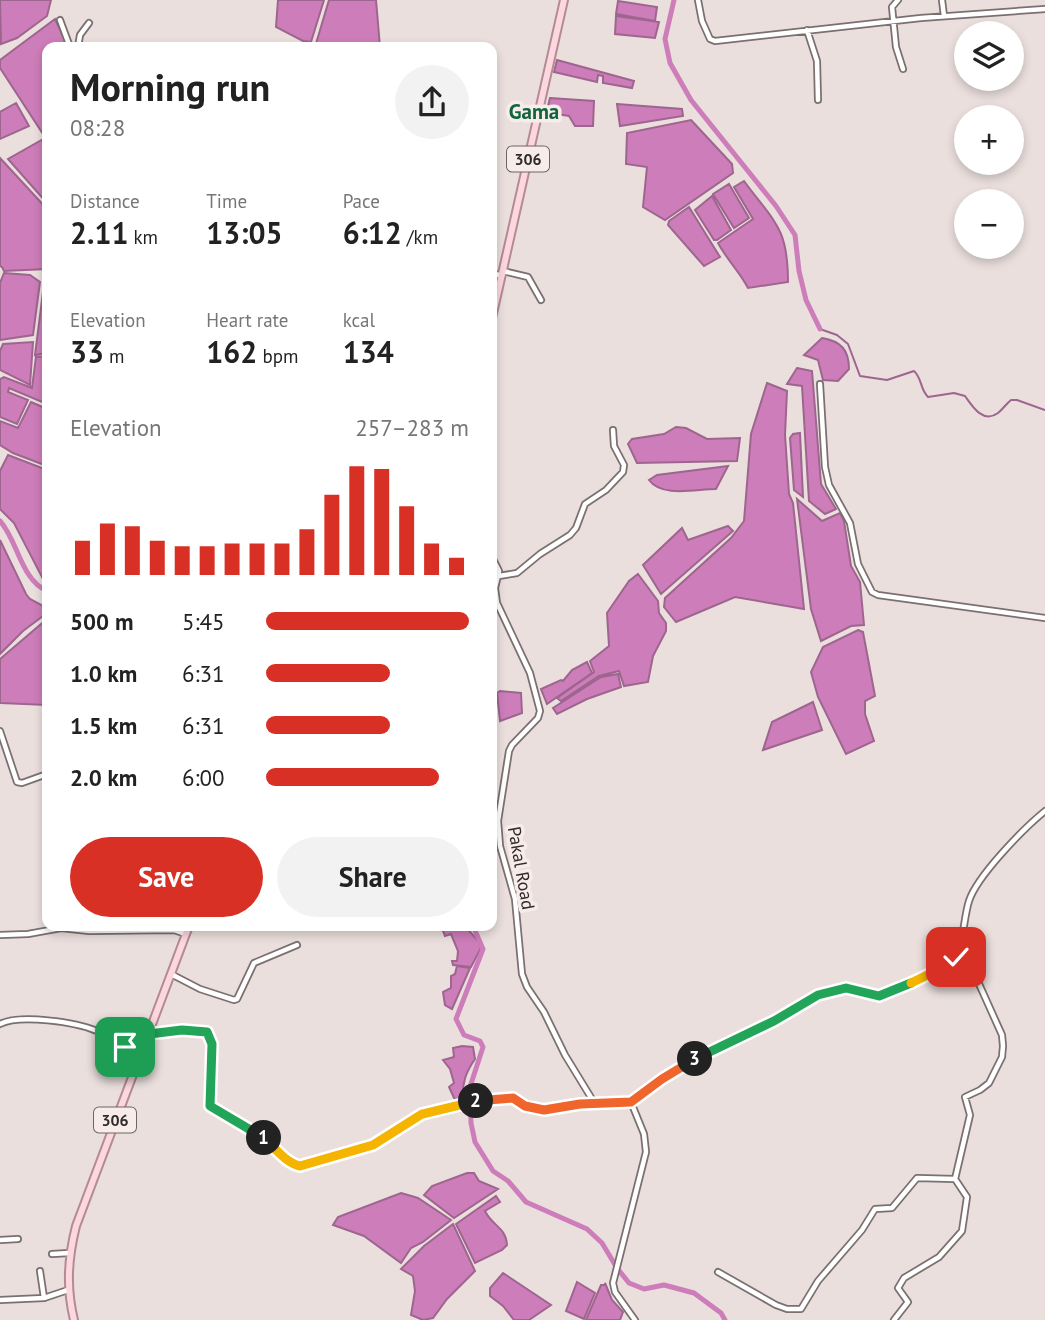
<!DOCTYPE html>
<meta charset="utf-8">
<style>
:root{--surface:#fff;--page:#f2f2f2;--text:#222;--muted:#767676;--accent:#d93025}
body{margin:0;font-family:"PT Sans",sans-serif;background:var(--page);color:var(--text);height:100vh;display:flex;flex-direction:column;font-size:26px;white-space:nowrap}
*{box-sizing:border-box;margin:0}
p{font-size:23px;color:var(--muted)}
.icon{flex:none;width:38px;height:38px;fill:none;stroke:currentColor;stroke-width:2;stroke-linecap:round;stroke-linejoin:round}
.map{position:relative;flex:1;overflow:hidden}
.details{position:absolute;left:42px;top:42px;width:455px;height:889px;display:flex;flex-direction:column;background:var(--surface);border-radius:14px;box-shadow:0 4px 10px #0003}
.details>*{flex:none}
.tools{position:absolute;left:954px;top:21px;display:grid;gap:14px}
.tools a{display:grid;place-items:center;width:70px;height:70px;border-radius:50%;background:var(--surface);box-shadow:0 4px 10px #0003;font-size:35px}
.pin{position:absolute;display:grid;place-items:center;width:60px;height:60px;color:#fff;margin:-30px;border-radius:14px;box-shadow:0 4px 10px #0006}
.km{position:absolute;width:35px;height:35px;margin:-18px;border-radius:50%;background:#222;color:#fff;font-size:19px;line-height:35px;text-align:center}
.round{display:grid;place-items:center;flex:none;width:74px;height:74px;border-radius:37px;background:var(--page)}
.overview{display:flex;align-items:center;justify-content:space-between;height:119px;padding:0 28px}
h1{font-size:38px;font-weight:600;line-height:52px}
.metrics{display:grid;grid-template-columns:repeat(3,1fr);gap:10px;height:119px;padding:7px 28px}
.metrics div{display:grid;align-content:center}
.metrics b{font-size:30px;font-weight:600}
.metrics small{font-size:19px;font-weight:400}
.metrics p{font-size:19px}
.chart{height:196px;padding:14px 28px}
.chart p{display:flex;justify-content:space-between}
.chart svg{width:100%;height:126px;margin-top:7px;stroke:var(--accent);stroke-width:6}
.cta{display:flex;gap:14px;margin-top:auto;padding:14px 28px}
.cta a{flex:1;height:80px;border-radius:42px;background:var(--accent);color:#fff;font-size:28px;font-weight:600;line-height:80px;text-align:center}
.cta a+a{background:var(--page);color:var(--text)}
ul{padding:0 28px;list-style:none;font-size:23px}
li{display:grid;grid-template-columns:112px 84px 1fr;align-items:center;height:52px}
li i{height:18px;border-radius:9px;background:var(--accent)}
.map>svg:first-child{display:block}
</style>
<div class="map">
<svg width="1045" height="1320" viewBox="0 0 1045 1320">
<rect width="100%" height="100%" fill="#eadfdd"/>
<path fill="#cd7db9" stroke="#9e658f" stroke-width="2" d="M0,0H51L47,16L17,38L1,44Z
M278,0H324L311,42L303,41L276,27Z
M329,0H376L380,47H315Z
M618,1L657,7L655,21L616,14Z
M616,16L659,22L655,38L615,34Z
M55,19L68,47H47V133L43,134L0,68V60Z
M557,60L634,81L632,88L603,83V76L598,75L597,82L554,72Z
M550,98L594,101L593,126H575L569,116L551,113L548,106Z
M16,103L29,126L0,139V112Z
M617,104L682,109L683,116L620,126Z
M691,120L732,164L733,173L665,220L643,207L647,167L626,164L627,133Z
M47,137V203L8,159Z
M0,158L47,209V269L4,271L2,267L0,266Z
M744,181C774,222 788,227 788,282L748,288C740,272 727,260 718,243L753,219L734,187Z
M729,184L749,218L734,228L713,194Z
M712,196L731,230L717,240H714L695,210Z
M689,207L720,257L704,266L668,225L669,221Z
M4,273L30,275L40,282L33,335L0,340V283Z
M45,276H47V353L35,355Z
M822,338C841,341 849,350 849,369L838,381L823,380L818,360L804,355Z
M33,342L30,385L0,370V351L3,344Z
M47,356V404L9,388L8,392L28,400L17,424L0,417V379L4,377L32,388L36,357Z
M797,368L812,371L821,484L836,509L825,514L809,501L802,386L787,384Z
M767,383L787,391L785,435L789,494L793,503L804,609L735,597L676,622L664,607L665,598L731,538L744,521L751,434Z
M31,402L47,409V466L13,453L0,445V421L18,428Z
M676,427L686,428L707,439L740,438L737,461L637,463L628,444L632,439L664,434Z
M800,433L803,497L794,490L790,438L793,434Z
M8,455L47,470V583L43,579L14,523L0,509V471Z
M728,466L716,489C696,489 662,498 649,480L657,475Z
M797,499L822,521L840,513L844,521L851,566L860,582L864,625L851,626L821,641L811,609Z
M728,526L733,531L661,594L643,565L682,528L688,540Z
M0,540L26,594L30,599L47,608V613L23,631L0,654Z
M638,574L658,601L659,613L666,623V631L653,656L648,682L624,686L619,671L599,676L561,701L557,698L594,672L590,661L609,646L607,613L629,581Z
M47,619V705L0,703V659Z
M858,630L863,632L875,696L865,701V714L874,741L846,754L818,697L811,672L823,647Z
M587,662L592,673L547,704L541,689L561,680L563,681L572,670Z
M618,674L621,687L587,699L557,714L553,708L601,677Z
M500,691L521,693L522,713L500,721L497,693Z
M813,702L822,730L763,750L772,722Z
M441,926H465L479,942L481,948L471,967L453,965L452,961H457L458,951L451,934L445,936Z
M457,966L470,968L452,1009L445,1005L443,992L451,988V976L455,974Z
M462,1046L473,1047L475,1059C466,1072 462,1083 463,1098L455,1100L449,1087L454,1083L450,1069L443,1060L454,1057L453,1048Z
M467,1173H474L479,1181L498,1189L454,1218L424,1195L432,1186Z
M401,1193L418,1198L451,1220L423,1242L411,1248L401,1263L364,1236L333,1225L338,1217Z
M496,1196L500,1202L485,1211C492,1226 506,1227 507,1245L502,1250L475,1263L456,1224Z
M453,1224L475,1271L447,1299L433,1318L423,1320L411,1315L415,1291L413,1276L401,1269L424,1246Z
M503,1273L551,1305L529,1320H514L503,1306L490,1296V1288Z
M577,1282L595,1293L584,1319L566,1311Z
M605,1283L612,1300L623,1312L620,1320H586L601,1285H605Z"/>
<g fill="none" stroke-linecap="round" stroke-linejoin="round">
<path stroke="#9e658f" stroke-width="2" d="M820,329L837,335L848,344L860,376L887,380L914,371C922,378 920,389 928,397L954,393L965,396C972,406 983,424 998,413C1003,409 1006,404 1011,400H1017L1045,410"/>
<path stroke="#cd7db9" stroke-width="5" d="M674,0L665,39L670,63L691,100L776,206L795,235L799,271L806,300L820,329
M0,521C18,541 21,580 47,591
M492,620V641
M473,926L483,949L456,1019L464,1035L480,1041L483,1047L470,1087L471,1123L475,1142L493,1171L508,1181L526,1202L587,1229L602,1243L617,1268L629,1283L644,1289L664,1285L694,1293L721,1313L725,1320"/>
<g stroke="#7a706f" stroke-width="8">
<path id="minor" d="M698,0L702,21L710,39L715,41L921,18L1045,9
M898,0L892,7L896,47L903,69
M942,0L944,16
M60,20L70,47
M807,30L817,61L818,100
M78,47L80,35L89,23
M503,271L528,277L541,300
M492,273L502,276
M820,384L825,467L829,485L850,523L858,564L872,592L878,595L1045,618
M492,557L499,571L495,588L497,603L530,673L540,711L538,718L512,745L509,751L498,821L500,846L515,899L522,974L527,987L544,1012L565,1055L595,1104
M499,576L517,573L540,554L570,535L576,528L585,504L606,490L623,472L624,465L614,446L613,430
M0,731L17,782L22,783L47,774
M0,935L28,934L61,928L89,931L174,930L186,934
M171,974L200,989L234,1000L237,999L254,963L297,945
M0,1024C20,1014 76,1022 97,1031C112,1038 126,1047 140,1055
M149,1034L182,1030L207,1033L212,1048L210,1106L257,1132L295,1166L324,1161L357,1151L373,1145L414,1117L479,1100L513,1098L525,1106L544,1110L580,1104L631,1102
M955,1179L970,1115L965,1097L980,1090L989,1083L1002,1057L1003,1046L1002,1035L975,975L970,952L966,949H958
M0,1240L18,1239
M52,1254L69,1253
M40,1271L44,1298
M718,1272L776,1305L787,1309H801L818,1281L862,1230L875,1209L892,1208L917,1178L955,1179
M0,1300L44,1298L68,1290
M635,1320L615,1292L613,1283L646,1152L644,1134L631,1102L680,1067L774,1021L818,995L846,988L879,996L895,991L952,963C964,947 963,920 969,901C977,876 1024,828 1045,811
M894,1320L908,1302L898,1288L904,1278L939,1257L962,1231L967,1197L955,1179"/>
</g>
<g stroke="#b48a94" stroke-width="10">
<path id="major" d="M492,318L564,0
M74,1320C66,1287 68,1258 76,1226L189,926"/>
</g>
<use href="#minor" stroke="#fff" stroke-width="4.5"/>
<use href="#major" stroke="#fdd7e0" stroke-width="6"/>
</g>
<g fill="none" stroke-linecap="round" stroke-linejoin="round">
<g stroke="#fff" stroke-width="14">
<path id="split-1" d="M125,1047L140,1055L149,1034L182,1030L207,1032L212,1044L210,1106L264,1138"/>
</g>
<g stroke="#fff" stroke-width="14">
<path id="split-2" d="M264,1138C275,1148 286,1163 300,1166L373,1145L422,1114L476,1101"/>
</g>
<g stroke="#fff" stroke-width="14">
<path id="split-3" d="M476,1101L513,1098L525,1106L544,1110L580,1104L631,1102L662,1079L695,1059"/>
</g>
<g stroke="#fff" stroke-width="14">
<path id="split-4" d="M695,1059L774,1021L818,995L846,988L879,996L911,983"/>
</g>
<g stroke="#fff" stroke-width="14">
<path id="split-5" d="M911,983L952,963L956,957"/>
</g>
<use href="#split-1" stroke="#22a559" stroke-width="9"/>
<use href="#split-2" stroke="#f5b400" stroke-width="9"/>
<use href="#split-3" stroke="#f0652b" stroke-width="9"/>
<use href="#split-4" stroke="#22a559" stroke-width="9"/>
<use href="#split-5" stroke="#f5b400" stroke-width="9"/>
</g>
<g text-anchor="middle" stroke-width="7" stroke-linejoin="round" paint-order="stroke">
<g fill="#f7ecea" stroke="#6c6665" stroke-width="2">
<rect x="507" y="146.5" width="42" height="25" rx="5"/>
<rect x="94" y="1107.5" width="42" height="25" rx="5"/>
</g>
<g font-size="16" font-weight="bold" fill="#302c2c">
<text x="528" y="165">306</text>
<text x="115" y="1126">306</text>
</g>
<g font-size="18" fill="#302c2c" stroke="#f7ecea">
<text transform="translate(521 868) rotate(80)" y="6">Pakal Road</text>
</g>
<g font-size="21" font-weight="bold" fill="#11653e" stroke="#f7ecea">
<text x="534" y="119">Gama</text>
</g>
</g>
</svg>
<div class="tools">
<a><svg class="icon" aria-label="layers" viewBox="0 0 24 24"><path d="M12 4l9 5-9 5-9-5zM3 14l9 5 9-5"/></svg></a>
<a>+</a>
<a>−</a>
</div>
<div class="pin" style="left:125px;top:1047px;background:#1e9e55"><svg class="icon" aria-label="arrive" viewBox="0 0 24 24"><path d="M6 21V4h12l-3 4 3 4H6"/></svg></div>
<div class="pin" style="left:956px;top:957px;background:#d93025"><svg class="icon" aria-label="check" viewBox="0 0 24 24"><path d="M5 12l5 5 9-10"/></svg></div>
<b class="km" style="left:264px;top:1138px">1</b>
<b class="km" style="left:476px;top:1101px">2</b>
<b class="km" style="left:695px;top:1059px">3</b>
<section class="details">
<div class="overview"><div><h1>Morning run</h1><p>08:28</p></div><a class="round"><svg class="icon" aria-label="share" viewBox="0 0 24 24"><path d="M12 15V3M7 8l5-5 5 5M5 13v7h14v-7"/></svg></a></div>
<div class="metrics">
<div><p>Distance</p><b>2.11<small> km</small></b></div>
<div><p>Time</p><b>13:05</b></div>
<div><p>Pace</p><b>6:12<small> /km</small></b></div>
</div>
<div class="metrics">
<div><p>Elevation</p><b>33<small> m</small></b></div>
<div><p>Heart rate</p><b>162<small> bpm</small></b></div>
<div><p>kcal</p><b>134</b></div>
</div>
<div class="chart"><p><span>Elevation</span>257–283 m</p>
<svg viewBox="0 0 160 44" preserveAspectRatio="none"><path d="M5 44V32M15 44V26M25 44V27M35 44V32M45 44V34M55 44V34M65 44V33M75 44V33M85 44V33M95 44V28M105 44V16M115 44V6M125 44V7M135 44V20M145 44V33M155 44V38"/></svg>
</div>
<ul>
<li><b>500 m</b>5:45<i style="width:100%"></i></li>
<li><b>1.0 km</b>6:31<i style="width:61%"></i></li>
<li><b>1.5 km</b>6:31<i style="width:61%"></i></li>
<li><b>2.0 km</b>6:00<i style="width:85%"></i></li>
</ul>
<div class="cta"><a>Save</a><a>Share</a></div>
</section>
</div>
